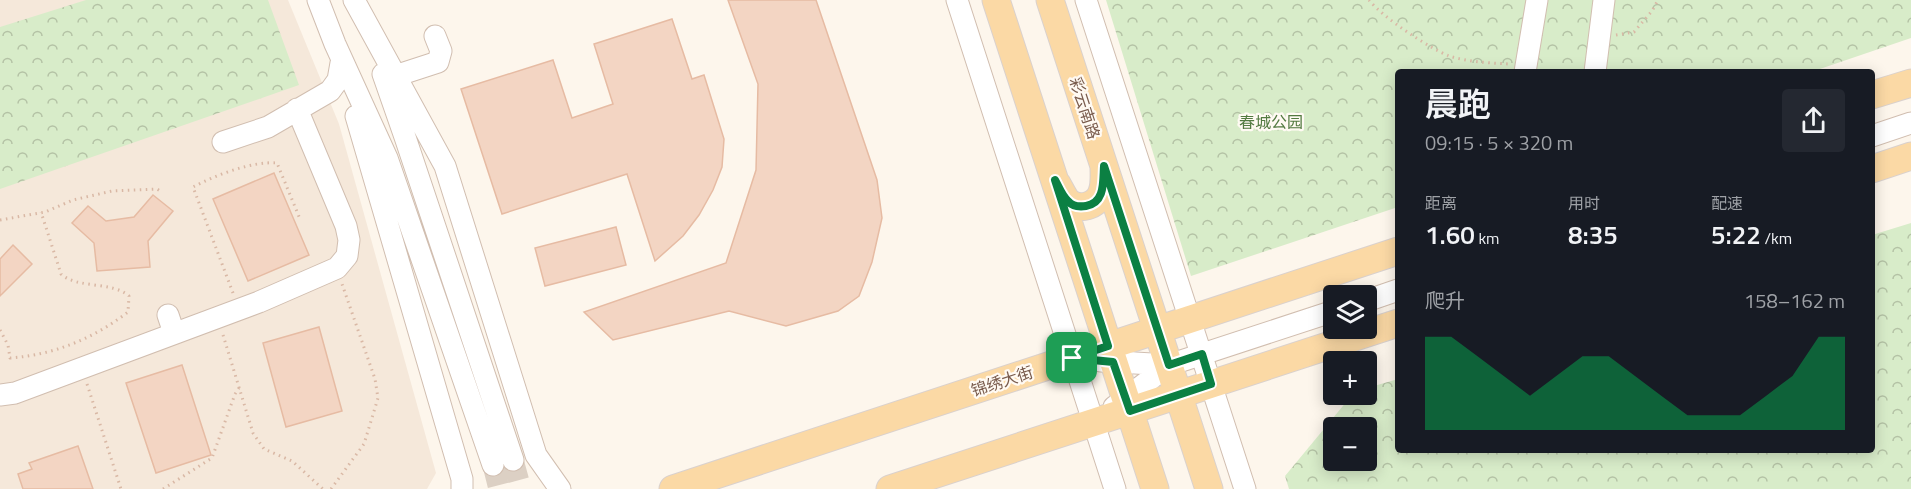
<!DOCTYPE html>
<html lang="zh">
<meta charset="utf-8">
<style>
:root{--surface:#171b24;--page:#242831;--text:#f1f3f6;--muted:#9ea1a6;--accent:#0b8043}
body{margin:0;font-family:"Titillium Web","Noto Sans SC",sans-serif;background:var(--page);color:var(--text);height:100vh;display:flex;flex-direction:column;font-size:22px;white-space:nowrap}
*{box-sizing:border-box;margin:0}
p{font-size:20px;color:var(--muted)}
.icon{flex:none;width:33px;height:33px;fill:none;stroke:currentColor;stroke-width:2;stroke-linecap:round;stroke-linejoin:round}
.map{position:relative;flex:1;overflow:hidden}
.side{position:absolute;left:1395px;top:69px;width:480px;height:384px;display:flex;flex-direction:column;background:var(--surface);border-radius:6px;box-shadow:0 3px 15px #0003}
.side>*{flex:none}
.controls{position:absolute;left:1323px;top:285px;display:grid;gap:12px}
.controls a{display:grid;place-items:center;width:54px;height:54px;border-radius:6px;background:var(--surface);box-shadow:0 3px 15px #0003;font-size:30px}
.pin{position:absolute;display:grid;place-items:center;width:51px;height:51px;color:#fff;margin:-26px;border-radius:12px;box-shadow:0 3px 9px #0006}
.round{display:grid;place-items:center;flex:none;width:63px;height:63px;border-radius:6px;background:var(--page)}
.headline{display:flex;align-items:center;justify-content:space-between;height:102px;padding:0 30px}
h1{font-size:33px;font-weight:600;line-height:45px}
.metrics{display:grid;grid-template-columns:repeat(3,1fr);gap:9px;height:102px;padding:6px 30px}
.metrics div{display:grid;align-content:center}
.metrics b{font-size:26px;font-weight:600}
.metrics small{font-size:16px;font-weight:400}
.metrics p{font-size:16px}
.chart{height:168px;padding:12px 30px}
.chart p{display:flex;justify-content:space-between}
.chart svg{width:100%;height:108px;margin-top:6px;fill:var(--accent);opacity:.7}
.map>svg:first-child{display:block}
</style>
<div class="map">
<svg width="1911" height="489" viewBox="0 0 1911 489">
<defs>
<pattern id="park-crowns" width="20" height="18" patternUnits="userSpaceOnUse" patternTransform="scale(1.5)"><rect width="20" height="18" fill="#d8ecc9"/><path d="M2 6a3 3 0 1 1 6 0M12 15a3 3 0 1 1 6 0" fill="none" stroke="#b4c2a5"/></pattern>
</defs>
<rect width="100%" height="100%" fill="#fdf6ec"/>
<path fill="#f5e8da" d="M0,0H288L339,124L436,473L427,489H0Z"/>
<path fill="url(#park-crowns)" fill-rule="evenodd" d="M86,0H268L299,85L0,189V27Z
M1106,0H1911V38L1811,72H1398V207L1191,276Z
M1911,223V489H1289L1285,476L1352,395L1366,394L1367,388L1398,379V450H1872V235ZM1334,428H1366V460H1334Z"/>
<path fill="#f3d5c3" stroke="#e6bba3" stroke-width="1.5" d="M728,0H816L877,180L882,218L872,262L859,296L838,311L786,326L729,311L613,340L584,312L726,263L756,170L758,84Z
M672,19L692,79L704,75L724,139L722,167L713,190L699,215L683,236L655,261L627,174L502,214L461,89L553,60L572,118L613,104L594,44Z
M274,173L309,255L248,281L213,199Z
M153,195L173,211L148,241L150,267L97,271L94,243L72,223L88,206L106,221L134,217Z
M616,227L626,265L545,286L535,248Z
M13,245L32,264L0,296V259Z
M319,327L342,411L286,427L263,343Z
M182,365L211,455L156,473L126,383Z
M78,446L93,489H23L18,474L32,469L29,463Z"/>
<g fill="none" stroke-linecap="round" stroke-linejoin="round">
<path stroke="#dcd0c4" stroke-width="21" stroke-dasharray="21 10" stroke-linecap="butt" d="M513,460L521,489
M493,465L499,489"/>
<g stroke="#d1beb0" stroke-width="23">
<path id="minor" d="M318,0L335,44L387,158L493,465
M354,0L445,166L536,455L560,489
M957,0L1115,489
M1086,0L1245,489
M1525,72L1537,0
M1595,72L1604,0
M383,74L405,137L513,460
M395,76L438,62L441,51L435,36
M356,116L462,479V489
M1872,136L1911,123
M223,142L268,127L330,91L338,80L341,63
M1366,301L1398,290
M168,315L174,333
M1101,361L1169,365
M0,395L15,393L259,302L337,268L347,256L349,240L346,226L297,109
M1114,407L1169,365L1334,311"/>
</g>
<g stroke="#dad1cd" stroke-width="29">
<path id="major" d="M996,0L1155,489
M1050,0L1209,489
M1872,95L1911,83
M1872,169L1911,156
M1057,184C1060,189 1063,196 1067,201C1078,212 1098,206 1102,192C1105,184 1104,175 1104,167
M673,489L1398,251
M890,489L1398,323"/>
</g>
<path stroke="#d9b8a5" stroke-width="3" stroke-dasharray="1.5 4.5" stroke-linecap="butt" d="M1369,0C1382,17 1429,48 1449,56C1468,62 1490,63 1510,64
M1616,35L1634,32L1652,11L1658,0
M0,220L45,212L73,200L112,191L157,189L162,192
M233,293L193,187C216,175 252,161 277,163L300,219
M0,330L8,345L10,358C53,355 93,339 128,312L129,296C112,281 77,289 61,274L41,212
M223,335L253,433L264,449L292,461L323,489
M87,384L121,489
M163,489L212,458L235,394L239,388
M331,489L364,444L378,398L375,379L342,284"/>
<use href="#minor" stroke="#fff" stroke-width="21"/>
<use href="#major" stroke="#fbd9a5" stroke-width="27"/>
</g>
<g fill="none" stroke-linecap="round" stroke-linejoin="round">
<g stroke="#fff" stroke-width="12">
<path id="route" d="M1104,166L1169,365L1202,354L1211,384L1130,411L1113,362L1072,358L1108,346L1055,180C1059,187 1062,196 1068,201C1072,206 1079,207 1086,206C1105,203 1103,182 1104,166Z"/>
</g>
<use href="#route" stroke="#0b8043" stroke-width="8"/>
</g>
<g text-anchor="middle" stroke-width="4.5" stroke-linejoin="round" paint-order="stroke">
<g font-size="16" fill="#7a5c4d" stroke="#fffaf3">
<text transform="translate(1085 108) rotate(72)" y="6">彩云南路</text>
<text transform="translate(1002 381) rotate(-18)" y="6">锦绣大街</text>
</g>
<g font-size="16" fill="#537a41" stroke="#fffaf3">
<text x="1271" y="128">春城公园</text>
</g>
</g>
</svg>
<div class="controls">
<a><svg class="icon" aria-label="layers" viewBox="0 0 24 24"><path d="M12 4l9 5-9 5-9-5zM3 14l9 5 9-5"/></svg></a>
<a>+</a>
<a>−</a>
</div>
<div class="pin" style="left:1072px;top:358px;background:#1e9e55"><svg class="icon" aria-label="arrive" viewBox="0 0 24 24"><path d="M6 21V4h12l-3 4 3 4H6"/></svg></div>
<section class="side">
<div class="headline"><div><h1>晨跑</h1><p>09:15 · 5 × 320 m</p></div><a class="round"><svg class="icon" aria-label="share" viewBox="0 0 24 24"><path d="M12 15V3M7 8l5-5 5 5M5 13v7h14v-7"/></svg></a></div>
<div class="metrics">
<div><p>距离</p><b>1.60<small> km</small></b></div>
<div><p>用时</p><b>8:35</b></div>
<div><p>配速</p><b>5:22<small> /km</small></b></div>
</div>
<div class="chart"><p><span>爬升</span>158–162 m</p>
<svg viewBox="0 0 160 44" preserveAspectRatio="none"><path d="M0 44V6L10 6L20 14L30 22L40 30L50 22L60 14L70 14L80 22L90 30L100 38L110 38L120 38L130 30L140 22L150 6L160 6V44z"/></svg>
</div>
</section>
</div>
